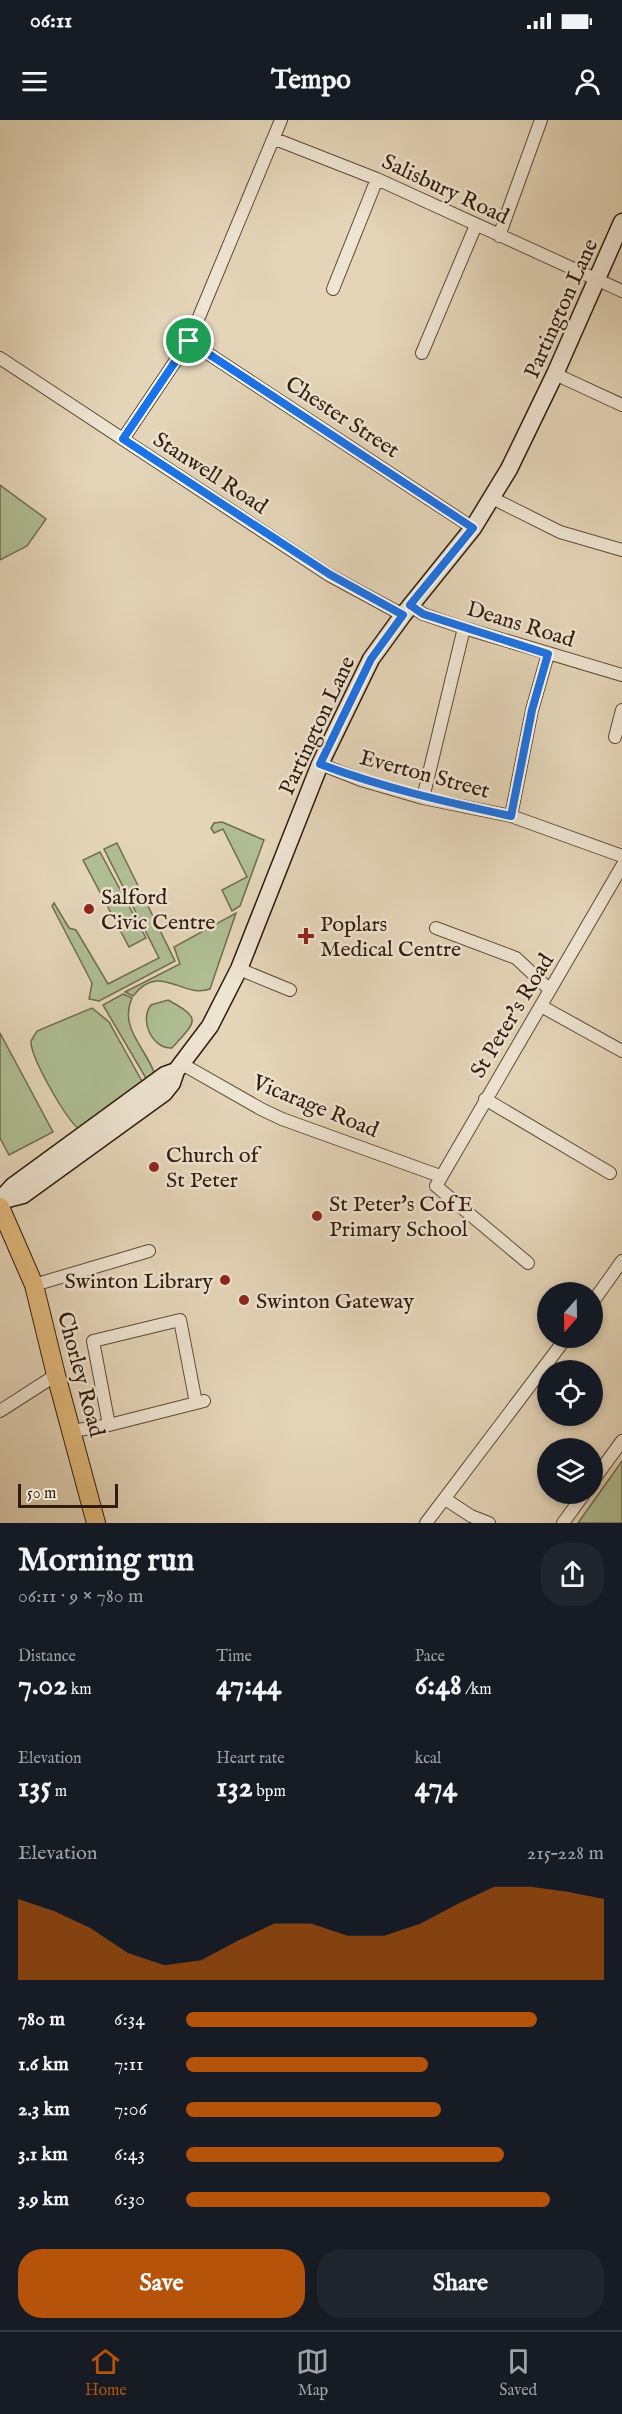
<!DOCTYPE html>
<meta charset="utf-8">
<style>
:root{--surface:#171b24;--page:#20242c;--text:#f1f3f6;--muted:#9ea1a6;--line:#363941;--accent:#b45309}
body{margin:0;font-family:"IM FELL English",serif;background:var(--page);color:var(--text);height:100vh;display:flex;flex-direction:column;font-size:22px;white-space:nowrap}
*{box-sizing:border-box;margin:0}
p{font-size:20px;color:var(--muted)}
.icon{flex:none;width:33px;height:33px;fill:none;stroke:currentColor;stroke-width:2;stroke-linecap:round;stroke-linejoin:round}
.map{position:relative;height:1403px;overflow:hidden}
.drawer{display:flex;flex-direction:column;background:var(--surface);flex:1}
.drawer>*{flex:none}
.needle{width:39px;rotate:200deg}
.controls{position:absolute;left:537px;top:1162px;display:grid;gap:12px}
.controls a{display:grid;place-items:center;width:66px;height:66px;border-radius:50%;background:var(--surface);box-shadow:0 3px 9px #0003;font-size:30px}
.scale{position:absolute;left:18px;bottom:15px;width:100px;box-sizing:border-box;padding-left:6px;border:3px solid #301b0c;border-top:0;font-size:16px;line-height:21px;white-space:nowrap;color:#301b0c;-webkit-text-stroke:4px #ede4d1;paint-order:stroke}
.pin{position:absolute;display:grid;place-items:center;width:51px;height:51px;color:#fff;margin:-26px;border:3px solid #fff;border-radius:50%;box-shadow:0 2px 6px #0007}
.round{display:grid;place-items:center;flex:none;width:63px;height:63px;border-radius:24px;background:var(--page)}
.summary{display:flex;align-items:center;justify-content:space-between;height:102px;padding:0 18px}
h1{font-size:33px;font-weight:800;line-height:45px}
.figures{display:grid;grid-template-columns:repeat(3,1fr);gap:9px;height:102px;padding:6px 18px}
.figures div{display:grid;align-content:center}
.figures b{font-size:30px;font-weight:800}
.figures small{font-size:16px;font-weight:400}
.figures p{font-size:16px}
.chart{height:168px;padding:12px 18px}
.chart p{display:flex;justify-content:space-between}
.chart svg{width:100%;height:108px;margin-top:6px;fill:var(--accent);opacity:.7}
.cta{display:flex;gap:12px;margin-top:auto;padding:12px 18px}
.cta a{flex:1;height:69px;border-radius:24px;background:var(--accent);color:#fff;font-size:24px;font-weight:800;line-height:69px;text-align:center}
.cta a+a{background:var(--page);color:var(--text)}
ul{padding:0 18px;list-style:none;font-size:20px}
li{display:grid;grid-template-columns:96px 72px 1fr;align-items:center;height:45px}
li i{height:15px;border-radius:8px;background:var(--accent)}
.status{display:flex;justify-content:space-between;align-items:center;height:42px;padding:0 30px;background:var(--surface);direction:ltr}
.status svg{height:16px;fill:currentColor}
header{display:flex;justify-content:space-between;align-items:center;height:78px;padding:0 18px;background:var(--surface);font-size:27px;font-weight:800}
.tabs{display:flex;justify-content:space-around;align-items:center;height:84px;border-top:2px solid var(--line);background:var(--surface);font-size:16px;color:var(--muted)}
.tabs a{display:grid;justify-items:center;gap:3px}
.tabs .selected{color:var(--accent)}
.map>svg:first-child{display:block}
</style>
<div class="status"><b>06:11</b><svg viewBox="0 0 49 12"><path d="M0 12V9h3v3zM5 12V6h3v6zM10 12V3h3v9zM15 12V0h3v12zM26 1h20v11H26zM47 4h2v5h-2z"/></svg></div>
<header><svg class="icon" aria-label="menu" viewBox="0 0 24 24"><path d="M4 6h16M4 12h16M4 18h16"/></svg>Tempo<svg class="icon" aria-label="person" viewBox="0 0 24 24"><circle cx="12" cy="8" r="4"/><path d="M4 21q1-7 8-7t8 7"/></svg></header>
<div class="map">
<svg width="622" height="1403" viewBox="0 0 622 1403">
<rect width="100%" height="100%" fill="#e4d5b8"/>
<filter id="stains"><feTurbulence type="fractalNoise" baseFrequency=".00333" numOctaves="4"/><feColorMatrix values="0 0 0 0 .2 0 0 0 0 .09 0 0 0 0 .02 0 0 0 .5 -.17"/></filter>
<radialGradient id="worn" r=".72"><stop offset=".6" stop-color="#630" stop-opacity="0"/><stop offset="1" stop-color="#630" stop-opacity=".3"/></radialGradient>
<path fill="#afbe93" stroke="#706c50" stroke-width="1.5" d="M0,365L46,399L27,426L0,440Z
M222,702L264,720L240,786L232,791L222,770L247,757L223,709L214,713L211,708L214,703Z
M117,723L175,841L99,881L89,879L92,863L52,786L54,783L69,808L76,810L108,864L159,838L104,729Z
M100,732L146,818L129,827L83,740Z
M236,793L210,869C182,879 160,841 133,876L125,872L180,844L174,827Z
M123,874L132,878C119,907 144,926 154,952L147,960L103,885Z
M168,880C203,899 196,901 172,928C152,929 139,900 151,885Z
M92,888L109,902L144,965L79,1009C66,999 30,937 31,921L37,911Z
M0,913L53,1012L9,1035L0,1018Z
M622,1341V1403H578Z"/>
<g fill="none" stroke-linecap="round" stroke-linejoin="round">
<g stroke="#5d4a37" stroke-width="14">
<path id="minor" d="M275,19L377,59L622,171
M499,116L541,0
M333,169L377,59
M189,221L473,408
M422,233L476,105
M0,238L329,455L403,495
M555,254L622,285
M123,319L189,221L281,0
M492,378L560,412L622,430
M410,485L423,494L464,508L622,555
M615,617L622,590
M320,644L361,660L423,678L511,696L622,736
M423,678L464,508
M511,696L532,590L548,534
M436,808L516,838L550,870
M239,849L290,870
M541,886L622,931
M182,944L261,989L282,999L440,1056
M485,979L610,1053
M528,1143L436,1066L622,746
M34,1165L149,1131
M592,1183L622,1141
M0,1291L56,1255
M109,1305L93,1221L180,1200L196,1283
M72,1311L109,1305L204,1281
M592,1362L622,1321
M445,1379L471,1396L489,1403
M426,1403L566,1218
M563,1403L584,1374"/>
</g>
<g stroke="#301b0c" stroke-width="19">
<path id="secondary" d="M0,1080L13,1066L165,955L176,951
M0,1081L23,1075L164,973L172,963L176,951L210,906L239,849L320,644L371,539L403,495L473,408L509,349L555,254L622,102"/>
</g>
<g stroke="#301b0c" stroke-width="20">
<path id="primary" d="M0,1087L34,1165L56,1255L96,1403"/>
</g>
<use href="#minor" stroke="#ede4d1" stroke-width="12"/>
<use href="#secondary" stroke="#ede4d1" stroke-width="16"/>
<use href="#primary" stroke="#e2ba7c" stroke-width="18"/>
</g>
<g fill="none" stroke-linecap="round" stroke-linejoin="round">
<g stroke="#fff" stroke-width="12">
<path id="route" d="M189,221L473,408L410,485L423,494L548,534L532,590L511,696C446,682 383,668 320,644L371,539L403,495L329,454L123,319Z"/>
</g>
<use href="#route" stroke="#1a73e8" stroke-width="8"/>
</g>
<g fill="#8f2418" stroke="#ede4d1" stroke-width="2">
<circle cx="89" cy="789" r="6"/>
<path d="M303 807h6v6h6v6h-6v6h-6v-6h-6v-6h6z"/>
<circle cx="154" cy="1047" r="6"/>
<circle cx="317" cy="1096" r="6"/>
<circle cx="225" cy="1160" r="6"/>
<circle cx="244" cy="1180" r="6"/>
</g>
<g text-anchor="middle" stroke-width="5" stroke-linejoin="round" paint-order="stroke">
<g font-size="22" fill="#301b0c" stroke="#ede4d1">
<text transform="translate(446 68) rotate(25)" y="8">Salisbury Road</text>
<text transform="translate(560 188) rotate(-66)" y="8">Partington Lane</text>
<text transform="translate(343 296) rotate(33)" y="8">Chester Street</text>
<text transform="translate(211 352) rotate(33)" y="8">Stanwell Road</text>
<text transform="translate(521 503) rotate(17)" y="8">Deans Road</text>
<text transform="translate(316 605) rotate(-65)" y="8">Partington Lane</text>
<text transform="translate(425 653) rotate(15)" y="8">Everton Street</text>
<text transform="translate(511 895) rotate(-59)" y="8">St Peter's Road</text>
<text transform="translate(316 985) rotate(22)" y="8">Vicarage Road</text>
<text transform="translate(82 1254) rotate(75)" y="8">Chorley Road</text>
</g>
<g font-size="22" fill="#301b0c" stroke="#ede4d1" text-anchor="start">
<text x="101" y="784">Salford<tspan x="101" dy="25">Civic Centre</tspan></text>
<text x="320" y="811">Poplars<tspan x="320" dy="25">Medical Centre</tspan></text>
<text x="166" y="1042">Church of<tspan x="166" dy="25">St Peter</tspan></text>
<text x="329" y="1091">St Peter's CofE<tspan x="329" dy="25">Primary School</tspan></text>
<text x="213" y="1168" text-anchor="end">Swinton Library</text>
<text x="256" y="1188">Swinton Gateway</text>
</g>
</g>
<rect width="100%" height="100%" filter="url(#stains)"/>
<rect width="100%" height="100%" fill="url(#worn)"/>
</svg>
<div class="controls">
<a><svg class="needle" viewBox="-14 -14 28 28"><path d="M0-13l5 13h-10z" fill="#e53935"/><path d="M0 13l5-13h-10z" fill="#9ea1a6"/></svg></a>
<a><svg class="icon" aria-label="locate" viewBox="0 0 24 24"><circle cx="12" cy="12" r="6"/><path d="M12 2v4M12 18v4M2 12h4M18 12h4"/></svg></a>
<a><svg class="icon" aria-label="layers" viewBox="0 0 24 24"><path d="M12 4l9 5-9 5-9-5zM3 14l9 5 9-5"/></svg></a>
</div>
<div class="scale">50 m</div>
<div class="pin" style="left:189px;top:221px;background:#1e9e55"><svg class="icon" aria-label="arrive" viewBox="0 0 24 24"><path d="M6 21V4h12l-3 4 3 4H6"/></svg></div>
</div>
<section class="drawer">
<div class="summary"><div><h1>Morning run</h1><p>06:11 · 9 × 780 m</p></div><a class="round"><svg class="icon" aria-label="share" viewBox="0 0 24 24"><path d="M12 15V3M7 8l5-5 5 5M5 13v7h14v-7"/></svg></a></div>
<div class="figures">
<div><p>Distance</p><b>7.02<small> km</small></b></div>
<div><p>Time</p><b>47:44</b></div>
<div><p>Pace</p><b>6:48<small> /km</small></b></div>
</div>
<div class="figures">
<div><p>Elevation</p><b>135<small> m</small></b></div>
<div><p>Heart rate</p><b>132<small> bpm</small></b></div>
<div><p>kcal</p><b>474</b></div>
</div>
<div class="chart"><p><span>Elevation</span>215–228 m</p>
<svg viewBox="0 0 160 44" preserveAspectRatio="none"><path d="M0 44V11L10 16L20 23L30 33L40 38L50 36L60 28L70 21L80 21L90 26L100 26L110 21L120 13L130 6L140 6L150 8L160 11V44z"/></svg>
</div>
<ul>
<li><b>780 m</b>6:34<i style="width:84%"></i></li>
<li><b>1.6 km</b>7:11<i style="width:58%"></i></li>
<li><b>2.3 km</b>7:06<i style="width:61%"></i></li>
<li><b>3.1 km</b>6:43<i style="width:76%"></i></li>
<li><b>3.9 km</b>6:30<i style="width:87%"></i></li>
</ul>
<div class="cta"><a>Save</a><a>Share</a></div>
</section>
<nav class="tabs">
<a class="selected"><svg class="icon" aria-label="home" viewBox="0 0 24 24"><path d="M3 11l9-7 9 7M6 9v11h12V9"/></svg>Home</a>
<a><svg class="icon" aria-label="map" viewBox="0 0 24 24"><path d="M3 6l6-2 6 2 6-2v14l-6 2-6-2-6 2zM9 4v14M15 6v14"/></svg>Map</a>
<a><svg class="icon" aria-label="saved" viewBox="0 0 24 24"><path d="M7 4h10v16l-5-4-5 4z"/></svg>Saved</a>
</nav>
